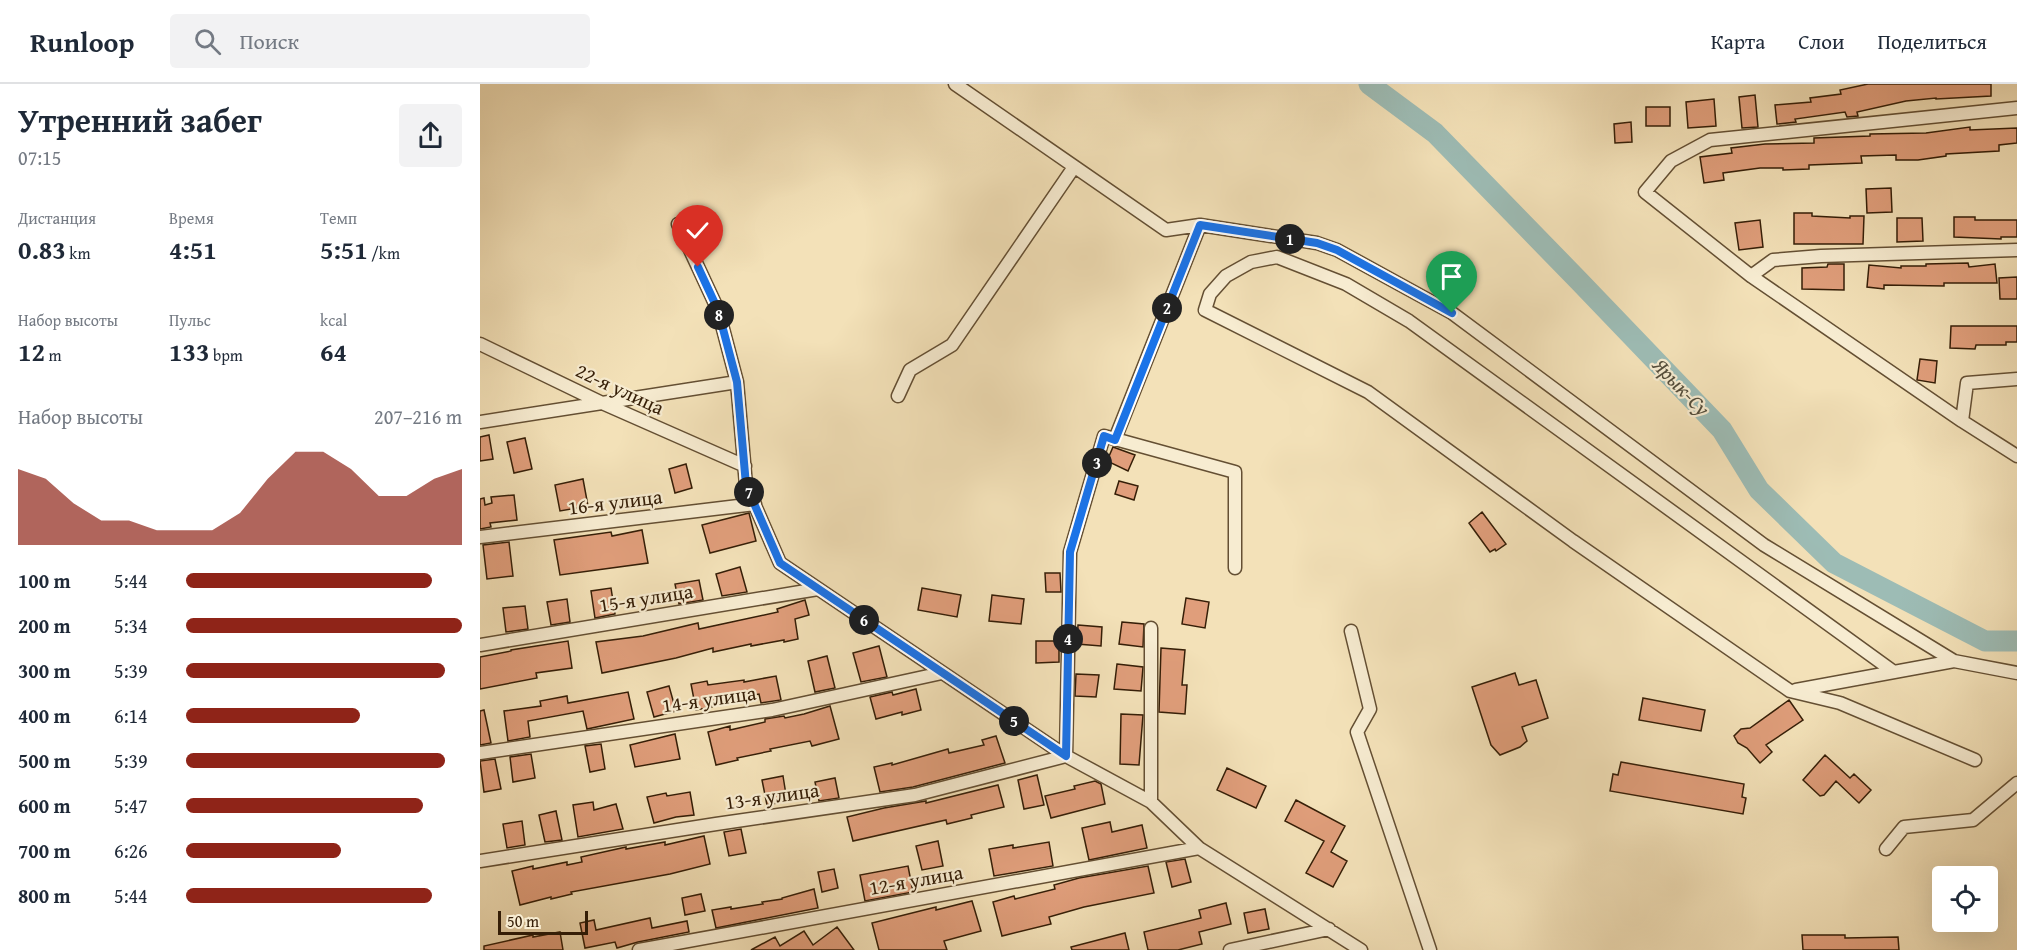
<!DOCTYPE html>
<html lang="ru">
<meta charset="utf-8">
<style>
:root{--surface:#fff;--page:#f2f2f3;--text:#1f2937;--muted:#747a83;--line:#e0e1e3;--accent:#8f2418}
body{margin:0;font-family:"Gentium Book Plus",serif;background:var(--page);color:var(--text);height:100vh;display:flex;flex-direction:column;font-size:22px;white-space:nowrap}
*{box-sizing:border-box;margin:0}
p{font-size:20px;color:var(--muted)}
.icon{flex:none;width:33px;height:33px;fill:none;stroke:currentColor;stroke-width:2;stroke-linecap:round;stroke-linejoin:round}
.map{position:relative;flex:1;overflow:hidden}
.panel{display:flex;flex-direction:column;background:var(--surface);width:480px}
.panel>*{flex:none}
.buttons{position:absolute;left:1452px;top:782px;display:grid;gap:12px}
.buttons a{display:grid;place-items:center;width:66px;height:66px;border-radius:6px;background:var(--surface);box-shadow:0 6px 24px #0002;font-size:30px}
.scale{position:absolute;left:18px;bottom:15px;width:90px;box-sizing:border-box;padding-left:6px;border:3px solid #351e07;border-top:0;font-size:16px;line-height:21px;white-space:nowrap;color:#351e07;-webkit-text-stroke:4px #f7ecd1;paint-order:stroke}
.pin{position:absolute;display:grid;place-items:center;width:51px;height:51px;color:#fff;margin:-62px -26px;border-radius:50% 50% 50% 0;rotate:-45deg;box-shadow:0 0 6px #0007}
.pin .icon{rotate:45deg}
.km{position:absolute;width:30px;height:30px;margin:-15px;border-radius:50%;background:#222;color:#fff;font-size:16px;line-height:30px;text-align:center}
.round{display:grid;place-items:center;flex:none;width:63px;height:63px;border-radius:6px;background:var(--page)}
.head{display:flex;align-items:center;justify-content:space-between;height:102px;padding:0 18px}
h1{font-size:33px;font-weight:800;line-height:45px}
.stats{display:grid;grid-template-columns:repeat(3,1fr);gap:9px;height:102px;padding:6px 18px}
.stats div{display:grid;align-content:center}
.stats b{font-size:26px;font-weight:800}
.stats small{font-size:16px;font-weight:400}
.stats p{font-size:16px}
.chart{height:168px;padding:12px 18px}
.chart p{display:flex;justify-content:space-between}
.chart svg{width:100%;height:108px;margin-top:6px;fill:var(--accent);opacity:.7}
ul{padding:0 18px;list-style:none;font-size:20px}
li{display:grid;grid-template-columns:96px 72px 1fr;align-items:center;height:45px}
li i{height:15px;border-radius:8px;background:var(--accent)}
header{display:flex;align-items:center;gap:36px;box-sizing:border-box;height:84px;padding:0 30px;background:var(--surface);border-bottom:2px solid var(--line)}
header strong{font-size:28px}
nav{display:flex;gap:33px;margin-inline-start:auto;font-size:21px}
.search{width:420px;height:54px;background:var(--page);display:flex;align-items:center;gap:15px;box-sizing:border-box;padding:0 21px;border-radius:6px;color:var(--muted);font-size:22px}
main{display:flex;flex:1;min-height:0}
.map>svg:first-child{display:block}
</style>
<header>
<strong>Runloop</strong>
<div class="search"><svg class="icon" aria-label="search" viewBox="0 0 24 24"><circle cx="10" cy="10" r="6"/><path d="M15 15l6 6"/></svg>Поиск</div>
<nav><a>Карта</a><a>Слои</a><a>Поделиться</a></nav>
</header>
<main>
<section class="panel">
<div class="head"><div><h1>Утренний забег</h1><p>07:15</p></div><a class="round"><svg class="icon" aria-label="share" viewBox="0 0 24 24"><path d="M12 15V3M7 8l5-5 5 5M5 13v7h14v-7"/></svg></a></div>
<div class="stats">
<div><p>Дистанция</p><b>0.83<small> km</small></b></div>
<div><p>Время</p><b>4:51</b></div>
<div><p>Темп</p><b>5:51<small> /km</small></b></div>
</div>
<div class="stats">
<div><p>Набор высоты</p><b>12<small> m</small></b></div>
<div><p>Пульс</p><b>133<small> bpm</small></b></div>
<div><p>kcal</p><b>64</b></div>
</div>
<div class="chart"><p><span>Набор высоты</span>207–216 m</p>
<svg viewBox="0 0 160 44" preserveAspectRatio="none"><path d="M0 44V13L10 17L20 27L30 34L40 34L50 38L60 38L70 38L80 31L90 17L100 6L110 6L120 13L130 24L140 24L150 17L160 13V44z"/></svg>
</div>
<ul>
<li><b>100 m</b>5:44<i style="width:89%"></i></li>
<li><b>200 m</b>5:34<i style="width:100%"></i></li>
<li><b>300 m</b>5:39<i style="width:94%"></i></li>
<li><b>400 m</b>6:14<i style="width:63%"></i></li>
<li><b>500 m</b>5:39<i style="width:94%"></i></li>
<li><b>600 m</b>5:47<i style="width:86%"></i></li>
<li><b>700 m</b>6:26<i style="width:56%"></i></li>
<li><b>800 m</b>5:44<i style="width:89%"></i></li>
</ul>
</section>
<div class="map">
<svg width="1537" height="866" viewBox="0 0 1537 866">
<rect width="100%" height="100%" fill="#f3e1b8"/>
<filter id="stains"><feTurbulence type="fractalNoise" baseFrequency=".00333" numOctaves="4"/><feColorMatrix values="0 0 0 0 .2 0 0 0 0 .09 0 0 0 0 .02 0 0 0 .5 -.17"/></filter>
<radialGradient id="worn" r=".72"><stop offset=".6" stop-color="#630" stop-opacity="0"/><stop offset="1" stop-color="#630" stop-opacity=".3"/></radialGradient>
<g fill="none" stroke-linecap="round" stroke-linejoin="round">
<path stroke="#9dbcb5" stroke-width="21" d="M889,0L955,49L1100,198L1242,346L1279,406L1354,479L1505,557H1537"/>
</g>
<path fill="#e09e7b" stroke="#351e07" stroke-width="1.5" d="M1388,0H1511V12L1456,15V14L1426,17L1377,28L1378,32L1367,33L1365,28L1315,35L1316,38L1297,40L1295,21L1331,18L1330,14L1361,10L1360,6Z
M1275,11L1278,43L1262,44L1259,13Z
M1234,15L1236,42L1208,44L1206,18Z
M1166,23H1190V42H1166Z
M1151,38L1152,58L1135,59L1134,40Z
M1490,43V46L1537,44V59L1519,61V67L1466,70V72L1438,76H1416V71L1381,72L1382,79L1329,81V85L1303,86V84H1280L1243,89L1244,96L1224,99L1220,73L1252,69L1251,64L1285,60L1334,59V54L1390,52V50L1446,49Z
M1411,104L1412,128L1387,129L1386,105Z
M1314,129H1332V132L1370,134V132H1384L1383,160H1314Z
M1474,133H1495V136H1537V153H1521V155L1474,153Z
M1417,134H1442L1443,157L1417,158Z
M1280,136L1283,163L1259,166L1255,139Z
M1488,179L1489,183L1515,180L1517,199H1464V202L1404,201V205L1387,203L1389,181L1421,184V182H1446V180Z
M1348,180H1364V206L1322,205V184L1347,183Z
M1537,193V215H1520L1519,194Z
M1471,242H1537V258H1526V261H1496L1495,265L1470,264Z
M1440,275L1457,277L1455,299L1437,296Z
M9,351L13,375L0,377V353Z
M45,354L52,385L34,389L27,358Z
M633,363L655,371L648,387L627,377Z
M206,380L212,404L195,409L189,385Z
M103,395L108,422L80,427L75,401Z
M639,397L658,402L654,416L635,410Z
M34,411L37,436L10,439L11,443L0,445V415L4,414L5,421L12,419L11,413Z
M1002,428L1026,460L1016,467L1015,465L1010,468L989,439Z
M269,429L276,457L230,469L222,441Z
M162,446L168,479L80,491L74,456L131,448L132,452Z
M29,458L33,492L7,495L3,461Z
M260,483L267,508L242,512L236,490Z
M565,489H580L581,508H566Z
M219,496L223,516L199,520L195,500Z
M131,504L135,530L115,534L111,507Z
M442,504L481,511L477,533L438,526Z
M512,511L544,515L541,540L509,537Z
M706,514L729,518L725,544L702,540Z
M87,515L90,538L71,541L67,518Z
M325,516L329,531L315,535L318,555L304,558V556L271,562V560L233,568V564L196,574L122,589L116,558L163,552L218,539L219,545L298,528L297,525Z
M45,522L48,545L26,548L23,524Z
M642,538L664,540L663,563L639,560Z
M598,541L622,543L621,562L597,560Z
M88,557L92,584L56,589L57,594L0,605V573L31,567V566Z
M556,557H579V578L556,579Z
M399,562L407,593L381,598L373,569Z
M681,564L705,566L702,601H707L705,630L679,628Z
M347,572L355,604L335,608L328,577Z
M637,580L663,583L661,607L634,605Z
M1035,589L1039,601L1056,596L1068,634L1042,643L1047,657L1040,663L1020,671L1011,661L992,603Z
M596,590L619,591L616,613L595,612Z
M296,592L301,616L281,619L279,610L231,618L232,623L216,626L211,600L227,597L228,601L264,596V598Z
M189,602L196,627L174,633L167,608Z
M436,605L441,626L422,631V628L396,635L390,613L412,608L413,611Z
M148,608L154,635L107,645L103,627L48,637L50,653L28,657L24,627L61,622L60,617L87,612L88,619Z
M1163,614L1225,626L1221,647L1159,636Z
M1309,616L1323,636L1286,661L1292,668L1280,679L1267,664L1258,659L1254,652L1261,645L1270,644Z
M350,622L359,655L332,662L330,657L290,665L291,667L257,674L258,676L236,681L228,648L250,642V646L285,638V635L304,632L305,634L324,630Z
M4,626L11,659L0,661V627Z
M641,630L663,631L659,681L640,680Z
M195,650L200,675L155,683L150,661Z
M516,652L525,679L433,703L400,708L394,683L412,679V681L468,665L469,669L504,661L502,656Z
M121,660L125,685L110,688L105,662Z
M51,670L55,694L33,698L30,673Z
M1345,671L1370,694L1374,690L1391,706L1379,719L1356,697L1344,711L1340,712L1323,696Z
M15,675L21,705L4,708L0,677Z
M1141,678L1264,700L1262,713L1266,714L1263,730L1130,707L1133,690L1138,691Z
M747,684L786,702L776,724L737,706Z
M557,691L564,721L544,725L538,696Z
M303,692L307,717L287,721L282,696Z
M355,694L359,714L339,717L335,698Z
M615,697L621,700L625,720L571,734L565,712L595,705L594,702Z
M518,701L524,723L491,731L492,734L467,740L466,736L373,757L367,733L404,724L446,717V719Z
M210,708L214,731L196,733L174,739L167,713L186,709L187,712Z
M816,716L865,742L851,768L867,777L853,803L826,789L844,757L805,737Z
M113,718L114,726L136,720L143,745L98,753L93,721Z
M76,727L82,756L65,758L59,731Z
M42,737L45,761L27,764L23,740Z
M630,738L632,748L662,741L667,764L609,776L602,744Z
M261,745L266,769L249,772L244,748Z
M224,752L230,780L190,790L91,808L92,810L71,815V813L40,821L32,787L53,782V785L87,778V781L102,778L101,773L146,763V765L185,758V761Z
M458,757L463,782L442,786L436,762Z
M569,758L573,782L514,792L509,765L533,761V764Z
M705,775L711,798L692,803L686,778Z
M428,782L433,808L385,817L380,791Z
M668,782L674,809L604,823L569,833L571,840L522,852L513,818L534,812L535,815L575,805L574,801L599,794Z
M354,785L358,804L342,808L338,788Z
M334,805L338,824L236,844L232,826L251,823V825L283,820L282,818L302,815V814Z
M221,810L225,827L205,831L202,814Z
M492,817L501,847L464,857L467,866H399L392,839L456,823V826Z
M746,819L751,840L719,848L722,860L698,866H668L664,848L721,834L719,826Z
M785,825L789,845L768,849L764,829Z
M170,834L172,844L207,837L209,848L158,858L137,864L135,858L105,864L100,839L114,836L116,846Z
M357,843L374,866H271L295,853L300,862L324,847L333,861Z
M80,848L83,866H4V862L53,851V853Z
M645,849L649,866H592L591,863Z
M1322,851H1365V854L1418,853L1419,866H1323Z"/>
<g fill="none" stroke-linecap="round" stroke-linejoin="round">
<g stroke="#644f33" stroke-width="15">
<path id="minor" d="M475,0L686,146L720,141L837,159L857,166L972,229L1284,461L1474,577L1537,589
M1537,24L1230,56L1191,77L1165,108L1271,192L1482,337L1537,372
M198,140L238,226L257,298L266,401L300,479L586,672L671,718L719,764L881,866
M1271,192L1293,176L1341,172L1537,166
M0,260L122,319L265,382
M418,312L430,286L472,261L594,83
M1482,337L1487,299L1537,295
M0,338L257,298
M635,355L720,141
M0,453L275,420
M871,547L890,625L877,648L950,866
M0,561L338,505
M1414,588L929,237L866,200L797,173L771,178L746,192L730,210L725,226L888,308L1093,457L1310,607L1360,619L1495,676
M1316,606L1474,577
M0,669L292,626L462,589
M671,718V544
M1406,765L1424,743L1493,736L1537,699
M0,777L236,740L435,711L586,672L590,468L624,352L755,388V484
M159,866L719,764
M750,866L849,845"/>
</g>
<use href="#minor" stroke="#f7ecd1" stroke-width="12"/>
</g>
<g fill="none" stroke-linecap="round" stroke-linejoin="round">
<g stroke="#fff" stroke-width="12">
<path id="route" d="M218,183L238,226L257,298L266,401L300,479L586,672L590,468L624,352L635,356L720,141L837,159L857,166L972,229"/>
</g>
<use href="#route" stroke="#1a73e8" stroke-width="8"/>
</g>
<g text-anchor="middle" stroke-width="4.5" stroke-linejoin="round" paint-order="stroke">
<g font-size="20" fill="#351e07" stroke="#f7ecd1">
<text transform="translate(140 305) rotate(25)" y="7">22-я улица</text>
<text transform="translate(135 418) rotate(-7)" y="7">16-я улица</text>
<text transform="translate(166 514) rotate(-9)" y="7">15-я улица</text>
<text transform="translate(229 615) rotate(-8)" y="7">14-я улица</text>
<text transform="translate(292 712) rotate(-8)" y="7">13-я улица</text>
<text transform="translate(436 796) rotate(-10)" y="7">12-я улица</text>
</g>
<g font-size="21" font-style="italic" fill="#544d3b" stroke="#f7ecd1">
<text transform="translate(1201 303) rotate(46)" y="7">Ярык-Су</text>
</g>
</g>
<rect width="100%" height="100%" filter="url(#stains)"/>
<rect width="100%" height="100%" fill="url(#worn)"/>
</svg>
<div class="buttons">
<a><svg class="icon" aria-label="locate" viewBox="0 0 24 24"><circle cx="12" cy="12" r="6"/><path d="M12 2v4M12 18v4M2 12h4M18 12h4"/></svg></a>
</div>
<div class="scale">50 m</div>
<div class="pin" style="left:972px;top:229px;background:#1e9e55"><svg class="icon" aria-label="arrive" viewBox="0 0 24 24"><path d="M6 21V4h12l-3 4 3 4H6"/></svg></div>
<div class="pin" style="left:218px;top:183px;background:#d93025"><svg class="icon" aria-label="check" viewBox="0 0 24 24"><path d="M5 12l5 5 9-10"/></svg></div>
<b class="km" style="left:810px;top:155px">1</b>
<b class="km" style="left:687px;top:224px">2</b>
<b class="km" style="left:617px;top:379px">3</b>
<b class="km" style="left:588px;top:555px">4</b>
<b class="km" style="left:534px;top:637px">5</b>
<b class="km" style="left:384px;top:536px">6</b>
<b class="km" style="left:269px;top:408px">7</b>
<b class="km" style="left:239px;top:231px">8</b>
</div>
</main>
